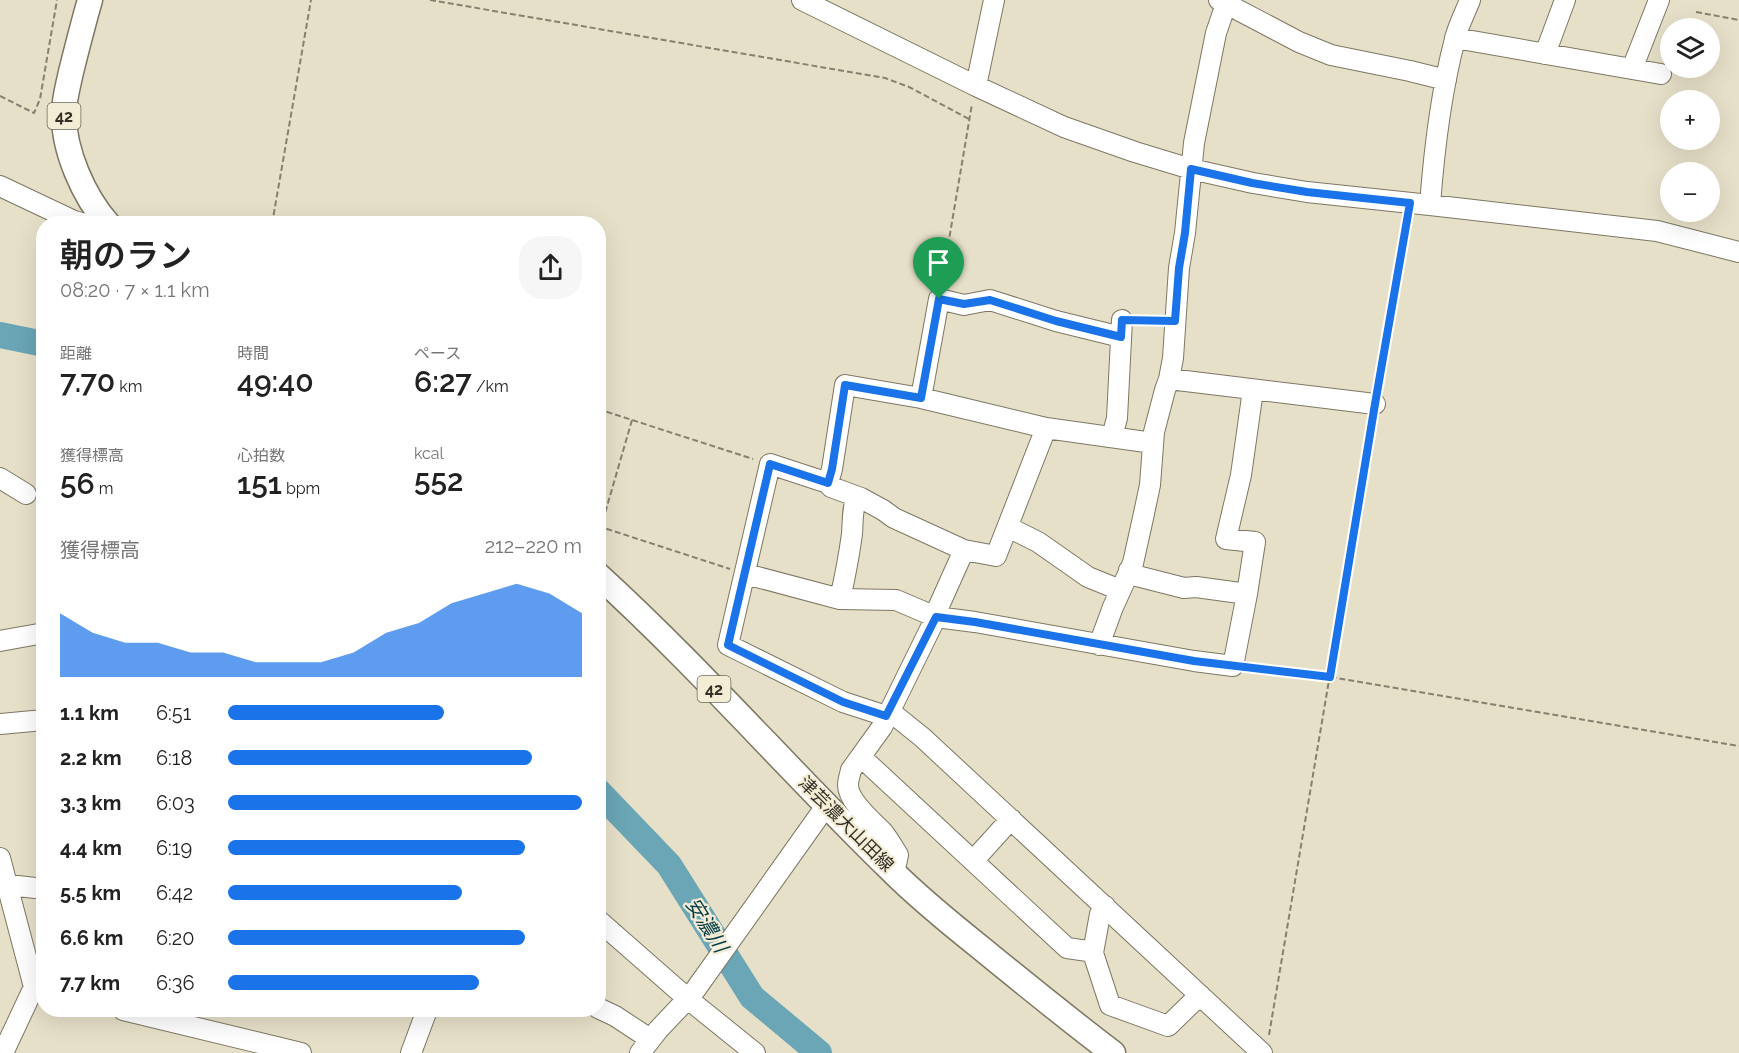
<!DOCTYPE html>
<html lang="ja">
<meta charset="utf-8">
<style>
:root{--surface:#fff;--page:#f6f6f6;--text:#222;--muted:#767676;--accent:#1a73e8}
body{margin:0;font-family:Raleway,"Noto Sans JP",sans-serif;background:var(--page);color:var(--text);height:100vh;display:flex;flex-direction:column;font-size:22px;white-space:nowrap}
*{box-sizing:border-box;margin:0}
p{font-size:20px;color:var(--muted)}
.icon{flex:none;width:33px;height:33px;fill:none;stroke:currentColor;stroke-width:2;stroke-linecap:round;stroke-linejoin:round}
.map{position:relative;flex:1;overflow:hidden}
.details{position:absolute;left:36px;top:216px;width:570px;height:801px;display:flex;flex-direction:column;background:var(--surface);border-radius:24px;box-shadow:0 6px 24px #0002}
.details>*{flex:none}
.tools{position:absolute;left:1660px;top:18px;display:grid;gap:12px}
.tools a{display:grid;place-items:center;width:60px;height:60px;border-radius:50%;background:var(--surface);box-shadow:0 6px 24px #0002;font-size:30px}
.pin{position:absolute;display:grid;place-items:center;width:51px;height:51px;color:#fff;margin:-62px -26px;border-radius:50% 50% 50% 0;rotate:-45deg;box-shadow:0 0 6px #0007}
.pin .icon{rotate:45deg}
.round{display:grid;place-items:center;flex:none;width:63px;height:63px;border-radius:24px;background:var(--page)}
.overview{display:flex;align-items:center;justify-content:space-between;height:102px;padding:0 24px}
h1{font-size:33px;font-weight:600;line-height:45px}
.metrics{display:grid;grid-template-columns:repeat(3,1fr);gap:9px;height:102px;padding:6px 24px}
.metrics div{display:grid;align-content:center}
.metrics b{font-size:30px;font-weight:600}
.metrics small{font-size:16px;font-weight:400}
.metrics p{font-size:16px}
.chart{height:168px;padding:12px 24px}
.chart p{display:flex;justify-content:space-between}
.chart svg{width:100%;height:108px;margin-top:6px;fill:var(--accent);opacity:.7}
ul{padding:0 24px;list-style:none;font-size:20px}
li{display:grid;grid-template-columns:96px 72px 1fr;align-items:center;height:45px}
li i{height:15px;border-radius:8px;background:var(--accent)}
.map>svg:first-child{display:block}
</style>
<div class="map">
<svg width="1739" height="1053" viewBox="0 0 1739 1053">
<rect width="100%" height="100%" fill="#e7e0c9"/>
<g fill="none" stroke-linecap="round" stroke-linejoin="round">
<path stroke="#6aa6b6" stroke-width="26" d="M0,335L44,344
M598,791L669,865L752,997L819,1053"/>
<g stroke="#7d7762" stroke-width="22">
<path id="minor" d="M802,0L976,86L1064,127L1135,152L1191,169L1253,183L1307,192L1430,205L1657,231L1739,252
M1219,0L1299,42L1331,55L1410,71L1446,80
M1455,38L1632,69L1659,0
M1545,54L1565,0
M1632,69L1661,74
M976,86L994,0
M0,186L74,221L85,224
M1430,205C1434,151 1441,92 1455,39C1458,26 1465,13 1470,0
M1169,379L1375,404
M921,398L1046,428L1153,443
M1112,437L1117,418L1122,320
M0,478L26,494
M828,483L832,469L845,385L921,398L939,299L964,305L990,300L1056,321L1121,337
M1008,527L1038,542L1088,577L1120,590
M1129,570L1137,576L1184,588L1196,587L1240,593L1246,596
M746,574L840,599L896,600L936,617L975,622L1194,661L1233,666L1247,594L1255,542L1226,539L1241,475L1253,390
M840,599C845,577 849,556 852,534C853,521 852,508 857,497
M0,641L44,633
M1099,645L1113,607L1133,563L1143,518L1150,485L1154,432L1165,390L1169,379L1173,358L1179,268L1185,233L1194,143L1216,33L1226,4
M888,712L897,717L922,737L1262,1053
M886,716L843,702L728,645L770,464L828,483L831,487L861,498L883,510L894,518L964,550L996,556L1046,428
M0,724L44,720
M861,757L1067,948L1088,951L1093,953L1110,1005L1168,1026L1200,995
M0,858L34,987L3,1053
M973,861L1011,819
M894,873L898,855C893,847 888,838 882,831C871,820 848,801 848,785C848,780 850,775 851,770L882,727L936,617L938,608L964,550
M0,884L44,889
M598,920L688,999L755,1053
M1093,953L1100,914L1105,906
M598,1008L615,1016L650,1039
M123,1010L301,1053
M411,1053L427,1010
M640,1053L658,1030L693,993L826,806"/>
</g>
<g stroke="#7d7762" stroke-width="27">
<path id="major" d="M90,0C83,24 77,48 71,72C68,86 64,100 64,113C63,150 84,197 108,224
M598,575C701,669 792,774 892,871C920,899 951,924 981,948C1025,984 1068,1019 1113,1053"/>
</g>
<path stroke="#858171" stroke-width="2" stroke-dasharray="6 3" stroke-linecap="butt" d="M430,0L885,78L909,87L969,119
M1696,12L1739,20
M0,96L34,113L40,99L57,0
M272,224L311,0
M942,281L972,104
M1137,320L1159,321
M1378,387L1408,219
M598,409L753,459
M632,420L601,527L730,569
M1250,668L1330,677L1739,746
M1269,1035L1373,420"/>
<use href="#minor" stroke="#fff" stroke-width="20"/>
<use href="#major" stroke="#fff" stroke-width="24"/>
</g>
<g fill="none" stroke-linecap="round" stroke-linejoin="round">
<g stroke="#fff" stroke-width="12">
<path id="route" d="M1191,169L1252,183L1307,192L1410,203L1375,404L1330,677L1194,661L975,622L936,617L886,716L843,702L728,645L770,464L828,483L832,469L845,385L921,398L939,299L964,304L990,300L1056,321L1121,337L1122,320L1175,321L1179,268L1185,233Z"/>
</g>
<use href="#route" stroke="#1a73e8" stroke-width="8"/>
</g>
<g text-anchor="middle" stroke-width="4.5" stroke-linejoin="round" paint-order="stroke">
<g fill="#f4edd6" stroke="#6c685b" stroke-width="1.5">
<rect x="47.5" y="103" width="33" height="26" rx="4.5"/>
<rect x="697.5" y="676" width="33" height="26" rx="4.5"/>
</g>
<g font-size="16" font-weight="bold" fill="#312f26">
<text x="64" y="122">42</text>
<text x="714" y="695">42</text>
</g>
<g font-size="18" fill="#312f26" stroke="#f4edd6">
<text transform="translate(846 824) rotate(45)" y="6">津芸濃大山田線</text>
</g>
<g font-size="20" font-style="italic" fill="#003945" stroke="#f4edd6">
<text transform="translate(707 925) rotate(58)" y="7">安濃川</text>
</g>
</g>
</svg>
<div class="tools">
<a><svg class="icon" aria-label="layers" viewBox="0 0 24 24"><path d="M12 4l9 5-9 5-9-5zM3 14l9 5 9-5"/></svg></a>
<a>+</a>
<a>−</a>
</div>
<div class="pin" style="left:939px;top:299px;background:#1e9e55"><svg class="icon" aria-label="arrive" viewBox="0 0 24 24"><path d="M6 21V4h12l-3 4 3 4H6"/></svg></div>
<section class="details">
<div class="overview"><div><h1>朝のラン</h1><p>08:20 · 7 × 1.1 km</p></div><a class="round"><svg class="icon" aria-label="share" viewBox="0 0 24 24"><path d="M12 15V3M7 8l5-5 5 5M5 13v7h14v-7"/></svg></a></div>
<div class="metrics">
<div><p>距離</p><b>7.70<small> km</small></b></div>
<div><p>時間</p><b>49:40</b></div>
<div><p>ペース</p><b>6:27<small> /km</small></b></div>
</div>
<div class="metrics">
<div><p>獲得標高</p><b>56<small> m</small></b></div>
<div><p>心拍数</p><b>151<small> bpm</small></b></div>
<div><p>kcal</p><b>552</b></div>
</div>
<div class="chart"><p><span>獲得標高</span>212–220 m</p>
<svg viewBox="0 0 160 44" preserveAspectRatio="none"><path d="M0 44V18L10 26L20 30L30 30L40 34L50 34L60 38L70 38L80 38L90 34L100 26L110 22L120 14L130 10L140 6L150 10L160 18V44z"/></svg>
</div>
<ul>
<li><b>1.1 km</b>6:51<i style="width:61%"></i></li>
<li><b>2.2 km</b>6:18<i style="width:86%"></i></li>
<li><b>3.3 km</b>6:03<i style="width:100%"></i></li>
<li><b>4.4 km</b>6:19<i style="width:84%"></i></li>
<li><b>5.5 km</b>6:42<i style="width:66%"></i></li>
<li><b>6.6 km</b>6:20<i style="width:84%"></i></li>
<li><b>7.7 km</b>6:36<i style="width:71%"></i></li>
</ul>
</section>
</div>
